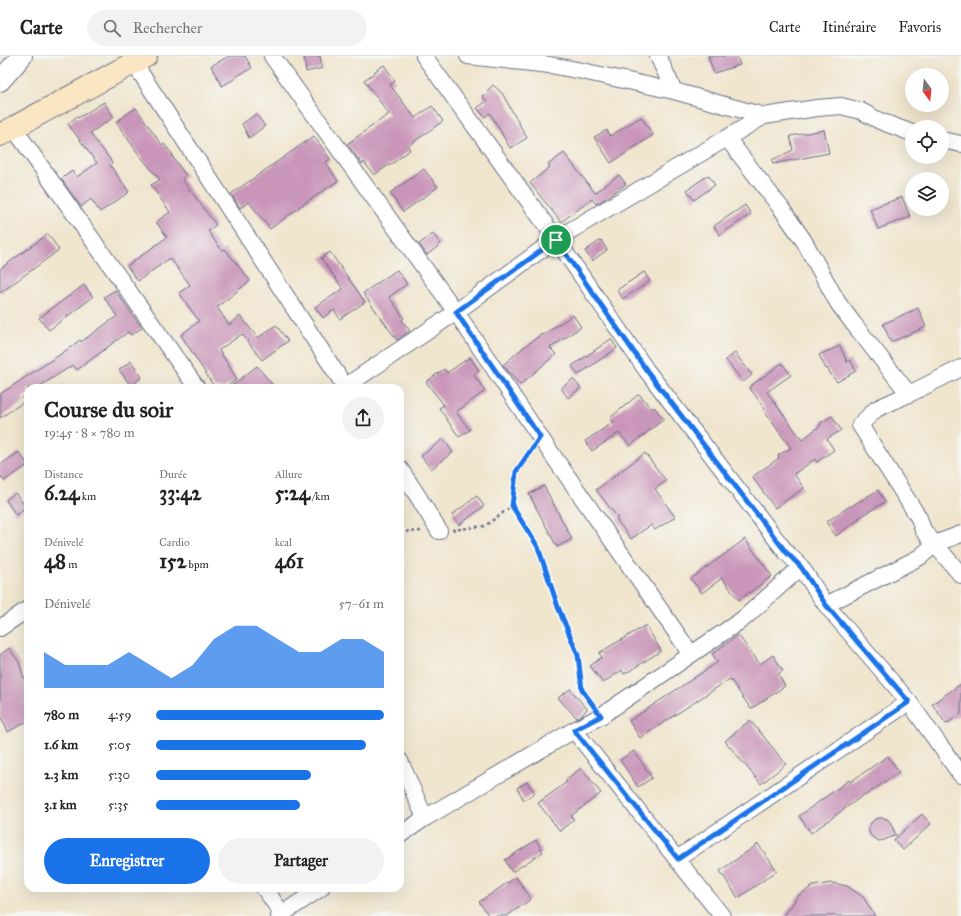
<!DOCTYPE html>
<html lang="fr">
<meta charset="utf-8">
<style>
:root{--surface:#fff;--page:#f2f2f2;--text:#222;--muted:#767676;--line:#e0e0e0;--accent:#1a73e8}
body{margin:0;font-family:"IM FELL Great Primer",serif;background:var(--page);color:var(--text);height:100vh;display:flex;flex-direction:column;font-size:15px;white-space:nowrap}
*{box-sizing:border-box;margin:0}
p{font-size:13px;color:var(--muted)}
.icon{flex:none;width:22px;height:22px;fill:none;stroke:currentColor;stroke-width:2;stroke-linecap:round;stroke-linejoin:round}
.map{position:relative;flex:1;overflow:hidden}
.drawer{position:absolute;left:24px;top:328px;width:380px;height:508px;display:flex;flex-direction:column;background:var(--surface);border-radius:12px;box-shadow:0 4px 16px #0002}
.drawer>*{flex:none}
.needle{width:26px;rotate:165deg}
.buttons{position:absolute;left:905px;top:12px;display:grid;gap:8px}
.buttons a{display:grid;place-items:center;width:44px;height:44px;border-radius:50%;background:var(--surface);box-shadow:0 4px 16px #0002;font-size:20px}
.pin{position:absolute;display:grid;place-items:center;width:34px;height:34px;color:#fff;margin:-17px;border:2px solid #fff;border-radius:50%;box-shadow:0 1px 4px #0007}
.round{display:grid;place-items:center;flex:none;width:42px;height:42px;border-radius:21px;background:var(--page)}
.summary{display:flex;align-items:center;justify-content:space-between;height:68px;padding:0 20px}
h1{font-size:22px;font-weight:700;line-height:30px}
.metrics{display:grid;grid-template-columns:repeat(3,1fr);gap:6px;height:68px;padding:4px 20px}
.metrics div{display:grid;align-content:center}
.metrics b{font-size:20px;font-weight:700}
.metrics small{font-size:11px;font-weight:400}
.metrics p{font-size:11px}
.chart{height:112px;padding:8px 20px}
.chart p{display:flex;justify-content:space-between}
.chart svg{width:100%;height:72px;margin-top:4px;fill:var(--accent);opacity:.7}
.cta{display:flex;gap:8px;margin-top:auto;padding:8px 20px}
.cta a{flex:1;height:46px;border-radius:24px;background:var(--accent);color:#fff;font-size:16px;font-weight:700;line-height:46px;text-align:center}
.cta a+a{background:var(--page);color:var(--text)}
ul{padding:0 20px;list-style:none;font-size:13px}
li{display:grid;grid-template-columns:64px 48px 1fr;align-items:center;height:30px}
li i{height:10px;border-radius:5px;background:var(--accent)}
header{display:flex;align-items:center;gap:24px;box-sizing:border-box;height:56px;padding:0 20px;background:var(--surface);border-bottom:1px solid var(--line)}
header strong{font-size:19px}
nav{display:flex;gap:22px;margin-inline-start:auto;font-size:14px}
.search{width:280px;height:36px;background:var(--page);display:flex;align-items:center;gap:10px;box-sizing:border-box;padding:0 14px;border-radius:22px;color:var(--muted);font-size:15px}
.map>svg:first-child{display:block}
</style>
<header>
<strong>Carte</strong>
<div class="search"><svg class="icon" aria-label="search" viewBox="0 0 24 24"><circle cx="10" cy="10" r="6"/><path d="M15 15l6 6"/></svg>Rechercher</div>
<nav><a>Carte</a><a>Itinéraire</a><a>Favoris</a></nav>
</header>
<div class="map">
<svg width="961" height="860" viewBox="0 0 961 860">
<rect width="100%" height="100%" fill="#f6f6f2"/>
<filter id="ink" filterUnits="userSpaceOnUse"><feTurbulence type="fractalNoise" baseFrequency=".025" numOctaves="2"/><feDisplacementMap in="SourceGraphic" scale="8" xChannelSelector="R" yChannelSelector="G"/><feConvolveMatrix kernelMatrix="1 2 1 2 8 2 1 2 1" color-interpolation-filters="sRGB"/></filter>
<filter id="wash" filterUnits="userSpaceOnUse"><feTurbulence type="fractalNoise" baseFrequency=".012" numOctaves="4" result="noise"/><feDisplacementMap in="SourceGraphic" scale="16" xChannelSelector="R" yChannelSelector="G"/><feGaussianBlur stdDeviation="0.9" result="paint"/><feColorMatrix in="noise" values="0 0 0 0 0 0 0 0 0 0 0 0 0 0 0 0 0 1.4 0 .05"/><feComposite in="paint" operator="in"/></filter>
<g filter="url(#wash)">
<rect width="100%" height="100%" fill="#f0e5cd"/>
<g id="blocks">
<path fill="#c996b9" d="M229,0H245L252,12L235,21L236,22L222,30L211,10Z
M304,0H320L322,12L306,16Z
M708,0H737L740,9L714,17Z
M384,9L395,25L390,29L415,62L432,50L443,65L408,90L410,94L389,110V109L374,119L364,106L362,108L347,88L389,58L364,24L375,17L374,16Z
M493,29L502,37L527,82L510,92L490,57L485,61L477,52L487,45L482,40Z
M104,46L114,61L90,77L109,102L112,107L110,109L129,136L100,156L91,143L81,151L61,123L72,115L77,121L97,107L68,68L77,60L78,62Z
M136,52L162,89L164,88L173,99L172,100L186,120L182,123L216,169L208,175L222,195L225,193L250,225L217,251L229,269L240,260L258,282L276,269L288,285L262,304L242,278L219,294L237,323L224,332H215L181,279L199,265L179,237L190,229L170,202L138,225L127,210L167,181L156,166L170,156L151,129L160,124L137,96L116,66Z
M256,58L265,70L249,82L242,68Z
M641,61L653,79L611,107L594,81L607,74L610,80Z
M824,74L829,97L773,108L772,104L793,94L790,80Z
M314,80L330,103L326,106L338,125L299,151V152L270,173L249,146L240,152L231,138Z
M564,97L595,137L619,119L626,128L606,142L596,148L592,143L561,166L530,127L550,111L548,109Z
M424,113L438,131L403,156L390,137Z
M708,119L715,129L694,144L687,134Z
M902,141L910,161L878,173L870,153Z
M745,149L751,158L720,179L714,170Z
M48,178L59,194L0,237V213Z
M433,178L441,188L427,199L419,188Z
M601,184L607,194L592,205L585,195Z
M330,196L365,246L340,263L334,254L323,262L315,251L343,233L321,202Z
M397,214L407,228L389,241L404,262L402,264L410,275L397,284L363,237Z
M644,216L650,225L623,243L617,234Z
M84,229L93,241L49,274L39,262Z
M115,234L142,272L131,279L128,276L77,314L73,309L37,332H28V338L22,342L25,345L0,362V338L61,298L80,284L81,286L117,260L104,241Z
M918,252L926,271L891,286L883,268Z
M573,259L581,271L550,292L556,298L520,329L503,309L524,291L542,278L543,279Z
M611,283L617,292L578,319L572,310Z
M840,290L847,306L850,304L856,315L837,326L832,320L827,312L826,313L819,299Z
M735,297L752,319L743,326L726,304Z
M470,301L479,315L474,319L485,335L456,356L470,374L459,381L439,352L444,349L426,326L444,313L447,317Z
M131,305L142,321L131,330L119,314Z
M782,307L791,319L767,336L802,384L821,369L820,367L832,360L841,374L827,383L834,394L817,406L815,403L794,418L804,432L775,452L752,421L779,402L778,399L791,392L764,355L765,353L749,331Z
M257,310L275,332H229Z
M573,323L581,332L568,342L561,332Z
M639,338L652,353L654,351L664,363L630,390L619,377L592,395L585,385L614,366L610,362Z
M443,383L453,396L431,413L421,400Z
M19,396L28,409L4,425L0,419V409Z
M645,397L666,425L655,433L675,461L655,474L651,469L631,483L616,463L618,462L596,434Z
M544,430L572,483L557,491L529,438Z
M878,434L885,446L858,462L859,463L836,480L826,466L850,450V451Z
M15,437L26,451L16,459L6,444Z
M477,440L484,450L459,469L452,459Z
M745,483L772,520L739,544L722,522L702,537L691,523Z
M646,569L661,595L631,614L624,618L622,614L603,627L590,610L602,601L599,597Z
M738,579L760,608L773,599L783,615L778,618L785,630L751,653L730,623L640,682L629,665L718,606L712,598Z
M9,592L19,606L24,623L28,621V665L8,676L0,659V599Z
M961,628V658L946,668L932,648Z
M570,633L587,653L581,660L577,662L558,642Z
M750,664L786,708L761,728L725,685Z
M634,695L652,722L638,731L620,704Z
M888,700L899,716L866,739L865,738L811,777L799,760L849,724L850,726Z
M581,712L601,737L571,760L574,763L560,775L538,747L567,726L565,724Z
M527,726L535,737L524,744L517,732Z
M922,758L931,768L903,794L894,784Z
M878,762H882L887,763L890,766L896,779L884,784L879,785L875,783L871,780L869,776V771L871,767L874,764Z
M536,784L543,796L512,816L505,804Z
M758,788L777,815L738,842L720,815Z
M516,821L531,843L507,860H489L479,846Z
M831,827L847,830L863,841L875,860H784L798,840L813,830Z"/>
</g>
</g>
<g filter="url(#ink)">
<use href="#blocks" fill-opacity="0" stroke="#666f85" stroke-width="1"/>
<g fill="none" stroke-linecap="round" stroke-linejoin="round">
<g stroke="#666f85" stroke-width="18">
<path id="minor" d="M272,0L456,256L540,381L691,598
M424,0L556,183L647,315L786,496L801,511L826,549L909,646L961,719
M468,0L550,9L582,15L674,35L764,60L817,52L841,50L861,55L880,65L912,77
M658,0L674,35
M134,7L346,332
M13,71L197,332
M727,82L781,152L804,185L838,247L853,267L909,338
M942,84L961,88
M961,312L909,338L876,353L860,369L919,462L923,474L961,519
M343,332L456,256L556,183L764,60
M400,413L417,439L439,475
M826,549L920,501L935,488L961,478
M0,572L28,553
M574,674L722,860
M400,705L425,762
M400,779L425,762L574,674L601,660L743,563L801,511
M677,803L909,646
M264,832L284,860
M279,860L321,832"/>
</g>
<g stroke="#666f85" stroke-width="22">
<path id="tertiary" d="M0,25L22,0"/>
</g>
<g stroke="#666f85" stroke-width="24">
<path id="secondary" d="M0,79L146,0"/>
</g>
<path stroke="#666f85" stroke-width="2.5" stroke-dasharray="3 3" stroke-linecap="butt" d="M512,450L538,491L558,551L578,599L582,634L593,649
M452,474L485,470L512,450L516,416L531,393
M400,476L423,475"/>
<use href="#minor" stroke="#fff" stroke-width="16"/>
<use href="#tertiary" stroke="#fff" stroke-width="20"/>
<use href="#secondary" stroke="#fbe6c4" stroke-width="22"/>
</g>
</g>
<g fill="none" stroke-linecap="round" stroke-linejoin="round" filter="url(#ink)">
<g stroke="#fff" stroke-width="8">
<path id="route" d="M556,184L647,315L786,496L801,511L826,549L909,646L678,803L574,674L601,660L582,634L578,599L558,551L538,491L512,450L516,416L540,381L456,256Z"/>
</g>
<use href="#route" stroke="#1a73e8" stroke-width="5"/>
</g>
</svg>
<div class="buttons">
<a><svg class="needle" viewBox="-14 -14 28 28"><path d="M0-13l5 13h-10z" fill="#e53935"/><path d="M0 13l5-13h-10z" fill="#767676"/></svg></a>
<a><svg class="icon" aria-label="locate" viewBox="0 0 24 24"><circle cx="12" cy="12" r="6"/><path d="M12 2v4M12 18v4M2 12h4M18 12h4"/></svg></a>
<a><svg class="icon" aria-label="layers" viewBox="0 0 24 24"><path d="M12 4l9 5-9 5-9-5zM3 14l9 5 9-5"/></svg></a>
</div>
<div class="pin" style="left:556px;top:184px;background:#1e9e55"><svg class="icon" aria-label="arrive" viewBox="0 0 24 24"><path d="M6 21V4h12l-3 4 3 4H6"/></svg></div>
<section class="drawer">
<div class="summary"><div><h1>Course du soir</h1><p>19:45 · 8 × 780 m</p></div><a class="round"><svg class="icon" aria-label="share" viewBox="0 0 24 24"><path d="M12 15V3M7 8l5-5 5 5M5 13v7h14v-7"/></svg></a></div>
<div class="metrics">
<div><p>Distance</p><b>6.24<small> km</small></b></div>
<div><p>Durée</p><b>33:42</b></div>
<div><p>Allure</p><b>5:24<small> /km</small></b></div>
</div>
<div class="metrics">
<div><p>Dénivelé</p><b>48<small> m</small></b></div>
<div><p>Cardio</p><b>152<small> bpm</small></b></div>
<div><p>kcal</p><b>461</b></div>
</div>
<div class="chart"><p><span>Dénivelé</span>57–61 m</p>
<svg viewBox="0 0 160 44" preserveAspectRatio="none"><path d="M0 44V22L10 30L20 30L30 30L40 22L50 30L60 38L70 30L80 14L90 6L100 6L110 14L120 22L130 22L140 14L150 14L160 22V44z"/></svg>
</div>
<ul>
<li><b>780 m</b>4:59<i style="width:100%"></i></li>
<li><b>1.6 km</b>5:05<i style="width:92%"></i></li>
<li><b>2.3 km</b>5:30<i style="width:68%"></i></li>
<li><b>3.1 km</b>5:35<i style="width:63%"></i></li>
</ul>
<div class="cta"><a>Enregistrer</a><a>Partager</a></div>
</section>
</div>
